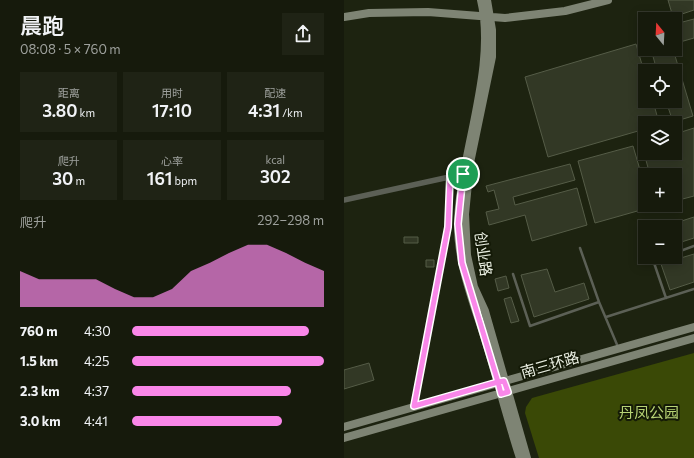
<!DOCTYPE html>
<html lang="zh">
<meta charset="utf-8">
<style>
:root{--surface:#161a0c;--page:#1f2315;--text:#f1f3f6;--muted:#9ea19d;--line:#35382d;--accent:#f987e9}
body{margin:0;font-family:Commissioner,"Noto Sans SC",sans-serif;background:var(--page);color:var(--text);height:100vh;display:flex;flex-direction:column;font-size:15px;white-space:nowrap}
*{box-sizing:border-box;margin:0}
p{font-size:13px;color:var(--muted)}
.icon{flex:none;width:22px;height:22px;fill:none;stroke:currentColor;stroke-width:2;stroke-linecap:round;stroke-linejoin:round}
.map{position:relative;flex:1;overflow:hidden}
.details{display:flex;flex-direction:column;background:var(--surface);width:344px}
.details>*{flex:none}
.needle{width:26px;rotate:342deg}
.tools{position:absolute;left:294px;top:12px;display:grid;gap:8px}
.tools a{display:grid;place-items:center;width:44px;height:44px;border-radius:0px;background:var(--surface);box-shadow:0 2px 10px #0003,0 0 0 1px var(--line);font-size:20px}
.pin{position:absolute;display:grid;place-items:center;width:34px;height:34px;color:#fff;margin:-17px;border:2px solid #fff;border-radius:50%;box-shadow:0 1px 4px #0007}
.round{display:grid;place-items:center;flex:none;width:42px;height:42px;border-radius:0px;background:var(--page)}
.head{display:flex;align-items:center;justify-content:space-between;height:68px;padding:0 20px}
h1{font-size:22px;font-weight:600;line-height:30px}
.metrics{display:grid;grid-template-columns:repeat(3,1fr);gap:6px;height:68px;padding:4px 20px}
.metrics div{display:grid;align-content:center;border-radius:0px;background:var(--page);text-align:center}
.metrics b{font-size:17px;font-weight:600}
.metrics small{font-size:11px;font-weight:400}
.metrics p{font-size:11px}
.chart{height:112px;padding:8px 20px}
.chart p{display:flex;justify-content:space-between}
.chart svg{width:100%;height:72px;margin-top:4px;fill:var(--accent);opacity:.7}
ul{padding:0 20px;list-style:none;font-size:13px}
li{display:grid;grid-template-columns:64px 48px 1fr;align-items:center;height:30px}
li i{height:10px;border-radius:5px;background:var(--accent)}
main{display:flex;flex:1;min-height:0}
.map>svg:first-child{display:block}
</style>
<main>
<section class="details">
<div class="head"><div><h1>晨跑</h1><p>08:08 · 5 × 760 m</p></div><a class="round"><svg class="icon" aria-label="share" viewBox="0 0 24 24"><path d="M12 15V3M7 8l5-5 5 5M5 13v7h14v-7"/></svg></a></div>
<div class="metrics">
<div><p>距离</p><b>3.80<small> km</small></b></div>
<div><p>用时</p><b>17:10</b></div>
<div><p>配速</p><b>4:31<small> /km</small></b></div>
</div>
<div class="metrics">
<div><p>爬升</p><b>30<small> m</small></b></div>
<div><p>心率</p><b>161<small> bpm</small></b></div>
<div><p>kcal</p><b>302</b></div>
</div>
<div class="chart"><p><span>爬升</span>292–298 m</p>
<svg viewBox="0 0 160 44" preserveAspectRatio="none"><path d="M0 44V22L10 27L20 27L30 27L40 27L50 33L60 38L70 38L80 33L90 22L100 17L110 11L120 6L130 6L140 11L150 17L160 22V44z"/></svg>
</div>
<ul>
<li><b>760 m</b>4:30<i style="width:92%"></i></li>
<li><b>1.5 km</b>4:25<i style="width:100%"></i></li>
<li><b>2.3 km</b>4:37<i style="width:83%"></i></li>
<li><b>3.0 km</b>4:41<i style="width:78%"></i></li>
</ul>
</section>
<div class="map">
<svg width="350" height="458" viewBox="0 0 350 458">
<rect width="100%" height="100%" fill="#1d2310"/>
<path fill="#3a4906" d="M350,353V458H195L181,413L182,407L188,398Z"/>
<path fill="#323825" stroke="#555c47" d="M324,0H350V10L329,17Z
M350,19V38L336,42L331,24Z
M292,44L301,75V101H309L315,123H301V129L204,157L181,77Z
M307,49H329L349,116L329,122L322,101H331V71H313Z
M350,128V196L331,201V175H306L300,153H331V134Z
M289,146L301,187V205L311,206L251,223L234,161Z
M226,164L231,180L169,197L171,205L233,188L243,225L188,241L181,215L145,225L142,212L155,209L150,190L144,192L142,186Z
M350,217V238L331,244V227L322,226Z
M60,237H74V243H60Z
M350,254V282L326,290L317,264Z
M82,260H90V267H82Z
M203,269L211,292L240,283L245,299L190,317L177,275Z
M162,276L165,288L154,291L151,279Z
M167,297L175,321L167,323L160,299Z
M25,363L30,380L0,389V370Z"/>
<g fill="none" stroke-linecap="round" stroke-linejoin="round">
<path stroke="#5c6056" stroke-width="2.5" d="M300,233L301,236
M236,248L255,302L274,347
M331,253L350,246
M308,257L322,298
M309,260L319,257
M169,274L186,326L255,302
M262,317L350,289"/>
<path stroke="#5c6056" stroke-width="5.5" d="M0,200L119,174
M70,406L104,227L105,177"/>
<path stroke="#7e8474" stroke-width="8" d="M137,0C153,67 117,151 114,221C113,262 129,301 141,339C153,378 163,418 176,458
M143,0L148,30V57L126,163L121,214L123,255L130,287L141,311L183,458
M0,17L25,13L84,12L161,18L221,11L264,0
M0,427L350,327
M0,438L350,338"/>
</g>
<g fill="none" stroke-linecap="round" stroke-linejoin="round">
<g stroke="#fff" stroke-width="8">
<path id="route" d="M119,174L106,177L104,227L70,406L154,382L157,394L164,392L160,381L154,382L118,263L114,224L119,174"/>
</g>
<use href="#route" stroke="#f987e9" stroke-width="5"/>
</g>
<g text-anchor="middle" stroke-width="4" stroke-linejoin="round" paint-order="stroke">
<g font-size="15" fill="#eaefe2" stroke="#141a07">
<text transform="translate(139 254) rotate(82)" y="5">创业路</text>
<text transform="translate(206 365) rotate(-16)" y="5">南三环路</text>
</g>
<g font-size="15" fill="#b7d375" stroke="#141a07">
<text x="305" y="418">丹凤公园</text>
</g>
</g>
</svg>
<div class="tools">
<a><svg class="needle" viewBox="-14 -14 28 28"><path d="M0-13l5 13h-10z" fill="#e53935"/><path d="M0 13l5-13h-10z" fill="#9ea19d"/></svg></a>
<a><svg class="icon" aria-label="locate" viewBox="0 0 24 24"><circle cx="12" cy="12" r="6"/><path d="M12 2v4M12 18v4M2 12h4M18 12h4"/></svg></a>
<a><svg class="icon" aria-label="layers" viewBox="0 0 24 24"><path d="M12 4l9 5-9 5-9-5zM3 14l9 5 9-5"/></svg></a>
<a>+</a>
<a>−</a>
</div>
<div class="pin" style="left:119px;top:174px;background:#1e9e55"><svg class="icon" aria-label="arrive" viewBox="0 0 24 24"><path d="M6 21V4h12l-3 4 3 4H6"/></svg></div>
</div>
</main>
